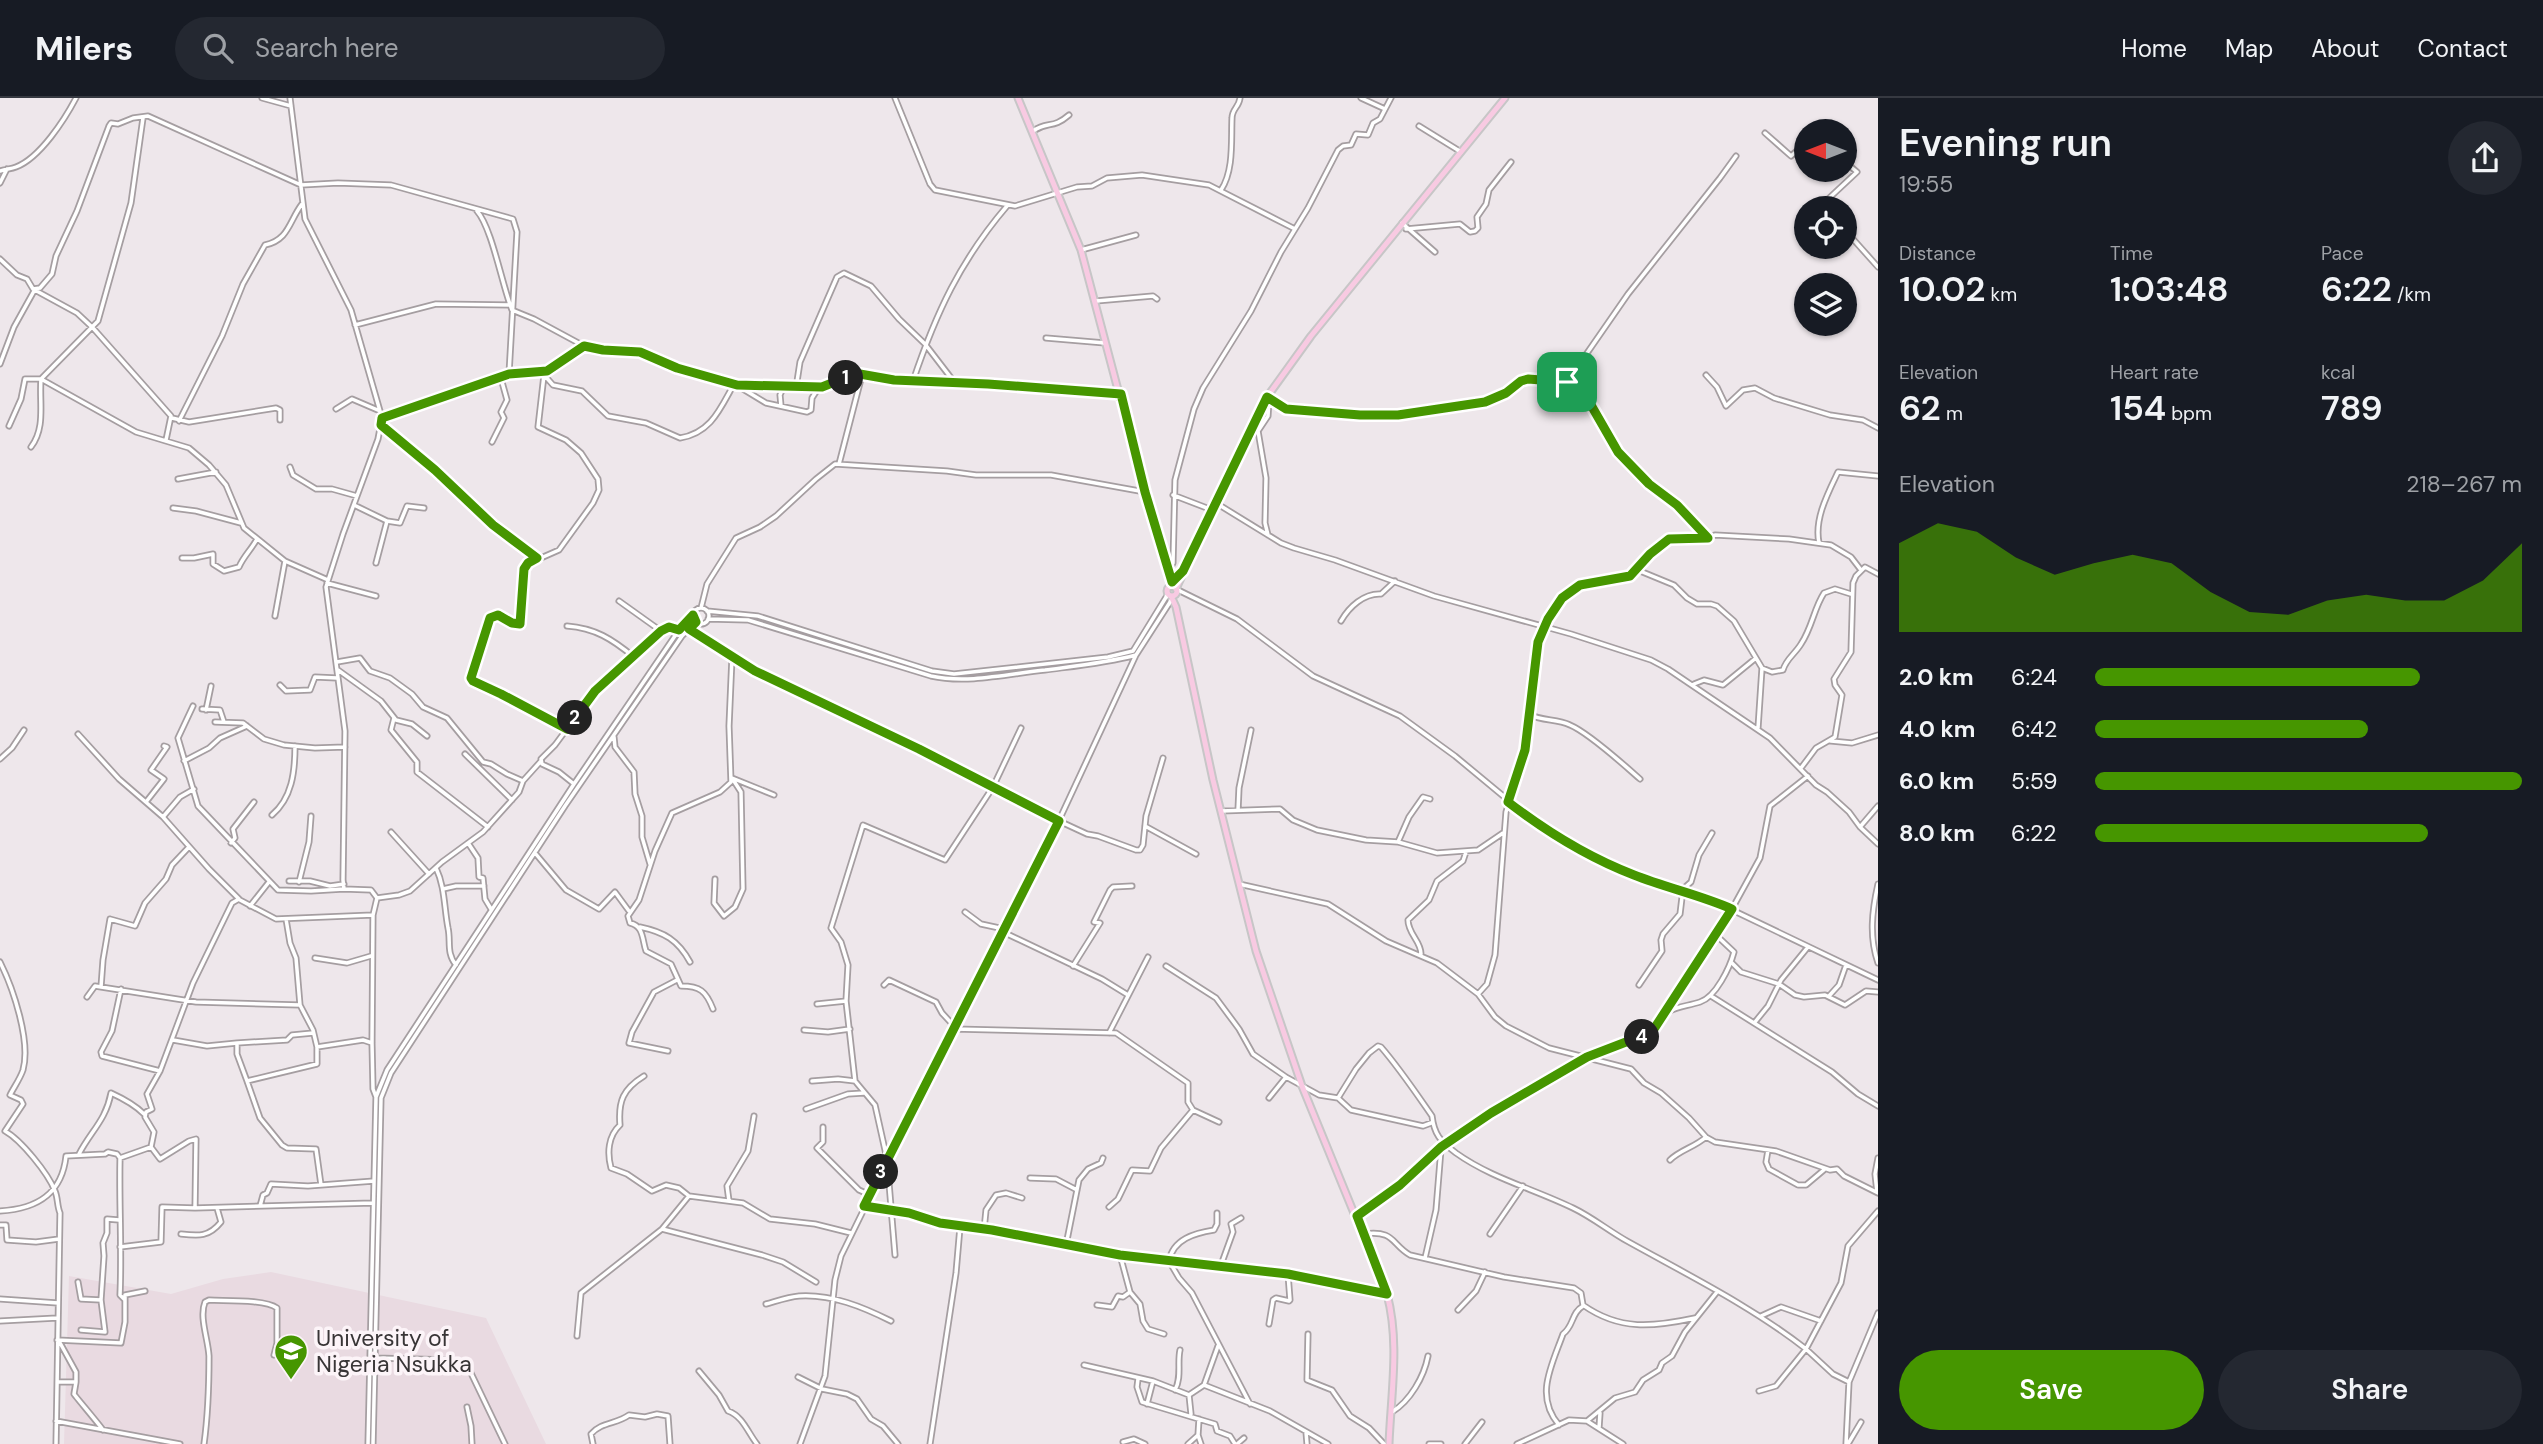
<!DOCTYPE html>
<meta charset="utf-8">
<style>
:root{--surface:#171b24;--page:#242831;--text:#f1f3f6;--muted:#9ea1a6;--line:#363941;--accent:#469600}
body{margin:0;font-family:"DM Sans",sans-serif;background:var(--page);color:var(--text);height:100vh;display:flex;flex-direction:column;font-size:26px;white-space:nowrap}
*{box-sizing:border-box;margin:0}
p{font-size:23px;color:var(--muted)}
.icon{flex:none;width:38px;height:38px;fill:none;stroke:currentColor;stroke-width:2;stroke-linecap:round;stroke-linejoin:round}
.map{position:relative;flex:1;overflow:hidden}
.drawer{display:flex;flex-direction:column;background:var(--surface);width:665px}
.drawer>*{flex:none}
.needle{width:46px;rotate:270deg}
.fabs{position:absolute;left:1794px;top:21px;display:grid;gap:14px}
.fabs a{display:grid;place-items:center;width:63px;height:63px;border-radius:50%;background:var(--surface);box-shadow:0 2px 5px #0004;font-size:35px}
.pin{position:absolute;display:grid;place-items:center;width:60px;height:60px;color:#fff;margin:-30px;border-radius:14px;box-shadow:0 4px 10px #0006}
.km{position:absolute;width:35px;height:35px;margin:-18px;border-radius:50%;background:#222;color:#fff;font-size:19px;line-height:35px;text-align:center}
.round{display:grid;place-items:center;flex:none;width:74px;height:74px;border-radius:37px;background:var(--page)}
.head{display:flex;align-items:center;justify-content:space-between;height:119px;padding:0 21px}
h1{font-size:38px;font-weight:600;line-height:52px}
.metrics{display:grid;grid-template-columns:repeat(3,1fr);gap:10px;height:119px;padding:7px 21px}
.metrics div{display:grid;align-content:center}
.metrics b{font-size:35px;font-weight:600}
.metrics small{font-size:19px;font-weight:400}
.metrics p{font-size:19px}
.chart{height:196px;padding:14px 21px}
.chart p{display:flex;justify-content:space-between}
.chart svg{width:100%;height:126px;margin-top:7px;fill:var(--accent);opacity:.7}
.primary-button{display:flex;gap:14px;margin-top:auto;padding:14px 21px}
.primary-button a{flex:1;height:80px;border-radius:42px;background:var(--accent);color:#fff;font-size:28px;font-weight:600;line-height:80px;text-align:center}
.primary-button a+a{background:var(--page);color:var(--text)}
ul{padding:0 21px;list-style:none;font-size:23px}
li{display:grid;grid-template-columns:112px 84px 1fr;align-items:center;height:52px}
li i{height:18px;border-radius:9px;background:var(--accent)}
header{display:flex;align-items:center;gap:42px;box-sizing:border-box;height:98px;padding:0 35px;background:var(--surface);border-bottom:2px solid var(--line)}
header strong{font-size:33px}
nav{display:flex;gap:38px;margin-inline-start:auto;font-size:24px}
.search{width:490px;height:63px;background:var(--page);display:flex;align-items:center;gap:18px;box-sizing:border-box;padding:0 24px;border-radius:38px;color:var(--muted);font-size:26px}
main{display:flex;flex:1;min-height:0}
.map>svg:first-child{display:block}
</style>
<header>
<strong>Milers</strong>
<div class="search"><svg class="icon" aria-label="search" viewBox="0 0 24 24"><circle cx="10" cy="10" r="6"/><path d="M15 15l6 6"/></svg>Search here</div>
<nav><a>Home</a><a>Map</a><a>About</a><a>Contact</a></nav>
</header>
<main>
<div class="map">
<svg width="1878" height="1346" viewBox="0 0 1878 1346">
<rect width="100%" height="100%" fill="#eee7eb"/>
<path fill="#e9dae1" d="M271,1174L486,1220L546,1346H64L69,1178L171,1196L223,1181Z"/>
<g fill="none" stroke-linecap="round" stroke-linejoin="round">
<g stroke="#a59ea1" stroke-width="7">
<path id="minor" d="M262,0L291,8
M290,0L305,121L351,212L382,320L378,341L343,436L326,489L345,633L343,782L344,791L371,792L377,800L373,817L372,945L373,991L376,999
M895,0L930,86L935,92L1015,108L1077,89L1092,88L1107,80L1142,77L1209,87L1295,131
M1361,0L1385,11
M1419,28L1461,54
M1033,33C1048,23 1053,31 1069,17
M1765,35L1791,58L1806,45
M0,73C6,71 11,71 16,69C40,60 65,21 76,0
M0,85L7,71
M1221,92C1234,73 1231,42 1232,20C1232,11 1239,9 1240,0
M1831,110L1826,103L1857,74L1844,63
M477,113C492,130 502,187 512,212L534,221L584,248
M1402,125L1435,154
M1406,131L1460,126L1470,134L1475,133L1478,130L1477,119L1486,106L1489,92L1511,64
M1844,131L1878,169
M1081,152L1136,137
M0,161L17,177L27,181L33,191L77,215L93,230L171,318L166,342
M33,191L40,190L52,176L56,158L77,113L109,28L111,25L118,26L133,20L148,18L301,87L338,85L391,87L513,121L517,134L509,276
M1096,203L1153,198L1157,201
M355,227L436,206L510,207
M1046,240L1105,245
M0,266L14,229L34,193
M544,277L538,329L566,342L581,355L598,381L599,392L593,405L559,452L525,467L521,524L515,526L498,517L490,520L471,580L475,585L501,596L567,631
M1706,277L1717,289L1726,308L1743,292L1755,290L1774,300L1830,317L1863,322L1878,330
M545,278L553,287L582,293L608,318L646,325L680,340C711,335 720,311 734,286
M913,283C936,215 960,163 1007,108
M1567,284L1628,196L1720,80L1736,58
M738,288L766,305L807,314L811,312L812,300L819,289
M796,290L800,264L837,179L844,175L871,188L899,221L925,246L955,285
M1267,299L1286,311L1353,317H1398L1485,304L1506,295L1521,283L1528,281L1567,284L1591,307L1617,353L1649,386L1677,407L1708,440
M781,308L780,297L783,290
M336,311L352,301L380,313
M172,320L189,324L276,310L280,312V322
M382,320L509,276L547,273L584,248L603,252L640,254L677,270L736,287L822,289L860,276L894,282L988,286L1121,296
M179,323L222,238L243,186L265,147C289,142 289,123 302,106
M381,327L435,372L493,427L536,460
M9,328L21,301L25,281H41L136,334L189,350L209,367L226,387L244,430L285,463L328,482
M492,344L504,320L501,314L507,302L502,284L504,279
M31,349C46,329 39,305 41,281L98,223L131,105L143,20
M839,366L862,277
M290,369L293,377L316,391H332L357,398
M178,381L216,374
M1173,397L1212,412
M1216,405L1281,445L1294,450L1335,462L1434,498L1571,536L1651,562L1668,571L1770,640L1816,687L1827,694L1849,714L1860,729L1878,746
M354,407L387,423L400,425L407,408L424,410
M173,410L196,413L241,425
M1268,437L1265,425L1266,380L1258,333L1268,318L1269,302
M1819,445C1814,421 1828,395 1838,374L1878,378
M182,460H194L213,456V466L224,473L239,469C243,459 251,452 257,441
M376,465L387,423
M1170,471L1173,465L1175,382L1194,311L1203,290L1251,213L1281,154L1308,110L1338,52L1343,48L1351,47L1356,36L1368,37L1373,25L1380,21L1391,0
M1636,473C1644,463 1662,441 1675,439C1689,437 1702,443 1715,437L1789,441L1831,447L1851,459L1861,472
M327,485L376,498
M1176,491L1237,521L1313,578L1400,618L1455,658L1537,726L1591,759L1654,784L1705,799L1878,882
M619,503L661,533
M701,510L707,486L736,440L760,429L776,418L816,381L835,366L947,373L976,377H1051L1145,394
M693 518a8 8 0 1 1 16 0a8 8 0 1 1-16 0Z
M707,513L758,518L932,573L954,576L1108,559L1133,553L1168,496
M275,518L285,463
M708,521L748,522L931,578C967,586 1008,576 1045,572C1075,568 1106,565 1136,557L1172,501
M1341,523C1349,509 1364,495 1381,496L1395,483
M567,528C595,530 612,541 634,559
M689,531L755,573L919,651L1059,723L1087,736L1098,738L1136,752H1140L1143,747L1146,718L1163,660
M337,564L360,560L370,573L390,580L412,596L423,609L447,620L483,664L491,666L507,676L523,683
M1762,570L1772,574L1783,572C1786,561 1795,556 1801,546C1812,530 1814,510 1824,495L1835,491L1851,496
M338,572L381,603L396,622L412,626L427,638
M1694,586L1704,582L1723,587L1756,560
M280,587L286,593L310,592L315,579L337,580
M193,608L178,640L198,708L278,792L311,793L344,791
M202,611L220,612L224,624
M206,612L211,588
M1528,616C1544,624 1556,620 1570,627C1589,635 1623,666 1640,681
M394,620L391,632L417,664V674L488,729
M215,624L243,625L264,641L284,647L315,650L345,649
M614,639L615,649L634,674L635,696L642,718V739L650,766
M1831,643L1852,645L1878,637
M465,656L512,702
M0,661L12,650L24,632
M184,663L209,650L220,640L247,628
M1801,670L1816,650L1835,639L1842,597L1835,587L1834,581L1851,554L1853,485L1856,478L1865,469L1878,476
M574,686L559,674L542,666L541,661L555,647L595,593L664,531L669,529L679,532
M146,704L164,681L151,672L167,649L164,648
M1238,712L1239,690L1251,632
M1221,713L1280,711L1293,722L1317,732L1366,742L1398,744L1437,755L1478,752L1503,735
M272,717C292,700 295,674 295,648
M163,719L180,699L194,691
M1145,728L1196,756
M1860,729L1878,708
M391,734L429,776
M1398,744L1409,719L1423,699L1430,701
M231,745L235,740L233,731L254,704
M468,745L478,760L479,779L483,780L485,801L491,811
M535,755L566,792L599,811L615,794L629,813
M436,770C445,789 444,809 448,830C451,843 446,855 456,867
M715,781L714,805L724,818L735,809L743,791L741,694L732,680L774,697
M289,783H310L330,788L344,786
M299,784L309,744L311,718
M1239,786L1328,806L1386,843L1437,865L1478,896L1495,919L1506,928L1549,950L1631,971L1644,985L1661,995L1689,1020L1706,1039L1715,1044L1776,1053L1830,1072L1837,1071L1844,1078L1878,1095
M1878,786C1872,813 1869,839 1878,865
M443,791L456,788H484
M377,800L399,797L410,793L442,764L483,734L519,694L523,683L541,663
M240,802L276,821L373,817
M250,808L269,784
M965,814L981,826L1004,831
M286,821L290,845L296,860L300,907L313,932L317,949L363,942L372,945
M640,829C664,834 678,842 690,864
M1003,834L1102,881L1128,897
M1421,856C1421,843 1408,836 1408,822L1429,802L1437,783L1463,763L1466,754
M315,860L347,865L371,858
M0,864C13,890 31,943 23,972C20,981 14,989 10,997L21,1002L23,1006L5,1033C21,1042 48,1075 55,1093C58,1100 57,1108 60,1115L56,1346
M1731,864L1741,874L1779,886L1795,897L1804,899L1825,897L1845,907L1866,893L1878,894
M1073,868L1100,825L1094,824L1110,792L1113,789L1132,788
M1166,868L1216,900L1239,931L1253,956L1286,979L1319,997L1338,1000L1351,1012L1423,1028L1431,1025
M884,887L889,882L936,904L942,915L955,929
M1639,887L1662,853L1661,842L1663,836L1680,816L1683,791L1691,784L1699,757L1712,735
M101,889L103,862L110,821L135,828L145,805L166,781L172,767L189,749
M121,891L112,933L101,954L102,958L160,973
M1478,896L1487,886L1495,857L1506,714L1525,652L1538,544L1555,509L1570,492L1589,485L1622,480L1640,473L1674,487L1687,500L1697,506H1711L1717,508L1734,523L1762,570L1758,630
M1711,898L1832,974L1858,996L1878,1008
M1829,898L1839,887L1846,867
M87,899L95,888L101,889L196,904L300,907
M817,906L846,903
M713,911C706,893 700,888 681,888L671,866L646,853C642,842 644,828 630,825L628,818L639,802L655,753L672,715L720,694L731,684L729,628L732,559
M1668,914C1678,908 1688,908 1700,904C1716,899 1730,869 1734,854L1716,837
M1755,924L1768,908L1781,882L1808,849
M954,931L1116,935L1188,985V1004L1193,1012L1219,1024
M804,932L828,934L850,931
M1109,935L1148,859
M173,942L207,948L237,945V956L247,983L317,966V949
M237,945L287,942L292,937L313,935
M668,953L629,945L632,934L654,894L677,882
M644,978C623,991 618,1003 620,1027C608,1038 607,1055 611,1070L627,1076L652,1093L666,1087L679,1090L689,1098L743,1105L770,1121L815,1126L851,1135
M247,983L260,1020L282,1047L287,1050L316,1051L321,1087
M812,983L838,981L855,983
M1269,1000L1286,979
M1338,1000L1356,971L1369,955L1378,948L1381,949C1400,971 1416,995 1432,1018C1434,1036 1440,1043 1456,1055C1491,1080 1534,1091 1573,1110C1592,1119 1609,1133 1627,1143C1688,1177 1751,1208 1806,1251L1841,1185L1848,1148L1878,1113
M806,1011L848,996L864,995
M823,1029V1044L817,1050L859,1092L870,1097
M151,1049L160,1061L189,1043L196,1041L195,1110L373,1105
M1768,1052L1766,1064L1769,1071L1798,1087H1806L1825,1071
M79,1056C91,1033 106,1022 111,995C122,1000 136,1008 144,1016
M120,1061C119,1106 122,1152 120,1197L124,1201
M1670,1062C1680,1052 1695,1049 1706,1039
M1030,1080L1056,1081L1077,1092
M1877,1094L1875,1076L1878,1060
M729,1103L727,1088L748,1053L754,1018
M260,1108L263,1097L267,1095L271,1086L308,1088L374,1083
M864,1108L909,1115L940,1125L992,1132L1120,1157L1288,1176L1387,1196
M1109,1109L1118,1101L1132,1072L1150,1073L1161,1050L1193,1012
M0,1113C37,1111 62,1096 66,1058L105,1056L108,1054L117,1056L120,1060L151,1049L154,1034L145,1019L146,1014L152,1011L147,996L160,973L193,885L232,805L239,801L209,771L163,719L119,681L78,636
M1217,1115V1126L1214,1132C1195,1135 1173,1141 1169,1163L1179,1180L1192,1195L1250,1306
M1357,1118L1400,1087L1441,1049L1479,1022L1587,959L1652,934L1732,811L1760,760L1770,708L1808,678
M0,1127H6L7,1142L36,1144L59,1141
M662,1131L762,1157L783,1164L816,1184
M984,1132L986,1112L996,1097L1006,1095L1022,1100
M181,1136C199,1138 209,1139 221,1124L217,1110
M1364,1136C1395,1132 1391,1146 1410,1157L1504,1179L1574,1190L1581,1195L1583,1207C1620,1233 1653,1229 1695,1220
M1490,1136L1523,1088
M1066,1147L1079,1082L1088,1071L1101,1065L1103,1060
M120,1149L161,1144L162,1109L195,1110
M895,1157L887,1061L875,1007L855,983L846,903L848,867L841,844L831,830L863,727L945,762L993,689L1021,630
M1120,1157L1130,1194L1140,1206L1143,1223L1148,1231L1164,1236
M1425,1160L1436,1112L1441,1051
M1221,1167L1233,1134L1231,1126L1241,1120
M78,1184L81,1201L101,1202
M0,1201L58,1205
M766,1206C777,1203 788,1199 799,1198C832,1196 863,1209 891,1223
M1097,1207L1112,1209L1118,1198L1123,1199L1130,1194
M1458,1212L1476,1193L1485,1174
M1761,1218L1781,1209L1821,1223
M0,1223L57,1220
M1269,1226L1273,1202L1276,1200L1289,1203L1290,1202L1288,1176
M81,1232L105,1234L101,1202L104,1158L103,1145L107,1135V1121L119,1122
M1308,1236L1307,1282L1332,1292L1350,1318L1369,1330L1384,1346
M577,1238L581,1195L662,1131L689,1098
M57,1242L121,1245L125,1224V1197L145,1193
M59,1243L76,1274V1284
M375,1260L453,1262L461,1265L470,1273L505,1346
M1084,1267L1153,1283L1189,1297
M699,1273L719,1297L728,1313C743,1318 748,1335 757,1346
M798,1279L822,1291L847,1296L857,1301L871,1321L883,1328L898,1346
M1138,1281L1137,1289L1142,1304L1215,1326L1217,1333L1230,1338L1235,1346
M57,1284H76C76,1285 74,1295 74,1296C75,1298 99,1326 103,1332
M1204,1287L1270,1313L1328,1346
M1175,1292C1182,1279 1177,1265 1180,1252
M1759,1293L1776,1288L1806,1251L1833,1276L1849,1284
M1189,1297L1204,1287L1218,1248
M1189,1297L1191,1316
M1147,1306L1153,1283
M467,1309L471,1328L472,1346
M1392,1314C1410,1303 1424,1279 1428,1258
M56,1323L180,1346
M1587,1323L1615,1300L1635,1294L1643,1282L1659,1272L1662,1265L1672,1258L1685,1234L1717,1194
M1559,1327C1534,1298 1552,1267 1563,1236C1574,1228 1571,1215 1583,1208
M1599,1330L1600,1315
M1306,1334L1307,1346
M1198,1337L1201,1346
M1123,1344L1134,1341L1145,1346
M204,1346C208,1317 209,1288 209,1258C208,1241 199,1219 205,1204L209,1202C225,1203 265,1201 277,1210V1245L274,1257
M368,1346L376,999L387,972L574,686L679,532L693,517
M373,1346L381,1000L391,975L565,708L682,538L696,524
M593,1346L591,1336C601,1324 617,1326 629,1317L645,1319L657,1316L668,1318L670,1346
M800,1346L825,1278L835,1182L841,1158L939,958L1048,746L1136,557
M930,1346L956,1175L960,1129
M1188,1346L1198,1337L1199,1321
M1237,1346L1244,1340
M1429,1346H1441
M1465,1346L1482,1324
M1517,1346L1569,1322L1587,1323L1623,1346
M1846,1346L1849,1284L1878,1215
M1848,1346L1861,1324"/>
</g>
<g stroke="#c7c6c7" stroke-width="9">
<path id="major" d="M1018,0L1081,152L1145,394L1174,489
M1167 493a5 5 0 1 1 10 0a5 5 0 1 1-10 0Z
M1176,491L1224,385L1267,299L1311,238L1505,0
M1171,498L1176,509L1213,682L1256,853L1302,988L1387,1196C1400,1245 1391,1295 1389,1346"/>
</g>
<use href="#minor" stroke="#fff" stroke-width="3.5"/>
<use href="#major" stroke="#f8cae2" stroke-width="5"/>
</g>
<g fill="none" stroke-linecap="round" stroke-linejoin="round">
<g stroke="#fff" stroke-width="14">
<path id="route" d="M584,248L603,252L640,254L677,270L737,287L822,289L852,277L860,276L894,282L988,286L1121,296L1145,394L1172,484L1183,473L1267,299L1286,311L1360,317H1398L1485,304L1506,295L1521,283L1528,281L1567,284L1591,307L1618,354L1649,386L1677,407L1708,440L1669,441L1650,456L1630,478L1580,487L1562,500L1548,521L1538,544L1525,652L1508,704C1547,734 1587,759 1634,777C1667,790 1700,797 1732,811L1652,934L1587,959L1491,1015L1441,1049L1400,1087L1357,1118L1387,1196L1288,1176L1120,1157L992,1132L940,1125L909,1115L864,1108L1059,723L919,651L755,573L689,531L696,524L693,517L679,532L669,529L661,533L595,593L567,631L501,596L473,583L471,580L490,520L498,517L512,525L520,526L524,471L528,465L537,460L493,427L435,372L381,327L382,320L509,276L547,273Z"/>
</g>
<use href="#route" stroke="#469600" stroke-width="9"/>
</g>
<defs>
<g id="university-pin" transform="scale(1.75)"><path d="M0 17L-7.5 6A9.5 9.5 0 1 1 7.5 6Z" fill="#469600" stroke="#fcf4f8"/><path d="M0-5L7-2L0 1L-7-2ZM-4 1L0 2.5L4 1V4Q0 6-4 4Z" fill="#fff"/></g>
</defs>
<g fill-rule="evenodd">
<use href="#university-pin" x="291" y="1253"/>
</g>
<g text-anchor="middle" stroke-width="7" stroke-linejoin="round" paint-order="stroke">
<g font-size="23" fill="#383536" stroke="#fcf4f8" text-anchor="start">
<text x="316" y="1248">University of<tspan x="316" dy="26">Nigeria Nsukka</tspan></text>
</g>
</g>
</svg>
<div class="fabs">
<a><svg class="needle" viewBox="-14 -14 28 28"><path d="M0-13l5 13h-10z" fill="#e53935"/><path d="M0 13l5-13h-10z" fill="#9ea1a6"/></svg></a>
<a><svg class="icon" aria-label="locate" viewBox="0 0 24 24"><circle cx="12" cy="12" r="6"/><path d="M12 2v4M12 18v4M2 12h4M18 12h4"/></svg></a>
<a><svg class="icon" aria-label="layers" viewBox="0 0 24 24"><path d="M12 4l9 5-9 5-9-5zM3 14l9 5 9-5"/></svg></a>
</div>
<div class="pin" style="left:1567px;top:284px;background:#1e9e55"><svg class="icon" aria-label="arrive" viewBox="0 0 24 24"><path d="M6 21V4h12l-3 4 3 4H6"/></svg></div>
<b class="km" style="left:846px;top:280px">1</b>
<b class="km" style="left:575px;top:620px">2</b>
<b class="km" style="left:881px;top:1074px">3</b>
<b class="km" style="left:1642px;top:939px">4</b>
</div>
<section class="drawer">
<div class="head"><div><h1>Evening run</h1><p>19:55</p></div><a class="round"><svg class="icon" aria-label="share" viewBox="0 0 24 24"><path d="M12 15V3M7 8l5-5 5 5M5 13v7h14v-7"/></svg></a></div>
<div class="metrics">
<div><p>Distance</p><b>10.02<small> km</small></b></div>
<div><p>Time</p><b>1:03:48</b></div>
<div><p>Pace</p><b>6:22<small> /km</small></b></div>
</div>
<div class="metrics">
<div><p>Elevation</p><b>62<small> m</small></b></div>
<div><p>Heart rate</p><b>154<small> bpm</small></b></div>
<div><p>kcal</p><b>789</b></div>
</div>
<div class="chart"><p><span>Elevation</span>218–267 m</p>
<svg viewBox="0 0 160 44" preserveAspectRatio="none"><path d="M0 44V13L10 6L20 9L30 18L40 24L50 20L60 17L70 20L80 30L90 37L100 38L110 33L120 31L130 33L140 33L150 26L160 13V44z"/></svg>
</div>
<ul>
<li><b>2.0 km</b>6:24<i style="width:76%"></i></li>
<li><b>4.0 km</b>6:42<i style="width:64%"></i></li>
<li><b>6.0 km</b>5:59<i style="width:100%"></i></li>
<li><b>8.0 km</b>6:22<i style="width:78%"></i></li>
</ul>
<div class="primary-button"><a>Save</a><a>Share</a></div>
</section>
</main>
